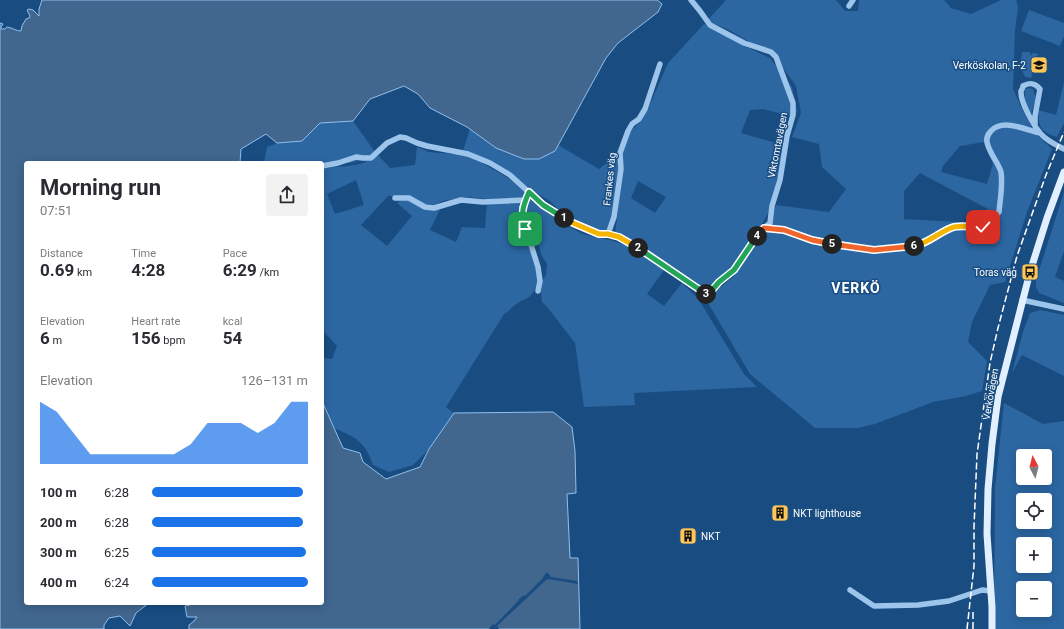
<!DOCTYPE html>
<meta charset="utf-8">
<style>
:root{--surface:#fff;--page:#f2f2f3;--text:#2b2b33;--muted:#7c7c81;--accent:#1a73e8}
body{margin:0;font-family:Roboto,sans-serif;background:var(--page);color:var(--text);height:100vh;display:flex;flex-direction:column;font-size:15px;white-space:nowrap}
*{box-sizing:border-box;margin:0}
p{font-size:13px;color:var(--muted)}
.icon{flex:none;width:22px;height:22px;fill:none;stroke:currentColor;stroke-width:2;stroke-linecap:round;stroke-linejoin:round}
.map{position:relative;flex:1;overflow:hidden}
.sheet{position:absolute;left:24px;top:161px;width:300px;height:444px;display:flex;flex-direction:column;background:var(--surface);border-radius:4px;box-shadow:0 2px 10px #0003}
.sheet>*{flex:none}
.needle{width:26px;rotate:353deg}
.fabs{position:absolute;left:1016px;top:449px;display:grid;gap:8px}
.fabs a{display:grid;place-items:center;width:36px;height:36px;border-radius:4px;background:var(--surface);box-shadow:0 2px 10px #0003;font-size:20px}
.pin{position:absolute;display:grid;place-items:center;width:34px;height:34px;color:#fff;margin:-17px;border-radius:8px;box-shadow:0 2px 6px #0006}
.km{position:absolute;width:20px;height:20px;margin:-10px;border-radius:50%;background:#222;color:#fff;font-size:11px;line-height:20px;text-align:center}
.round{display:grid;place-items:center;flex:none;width:42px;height:42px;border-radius:4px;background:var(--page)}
.headline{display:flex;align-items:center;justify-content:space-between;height:68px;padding:0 16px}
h1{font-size:22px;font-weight:700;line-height:30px}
.metrics{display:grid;grid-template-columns:repeat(3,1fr);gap:6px;height:68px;padding:4px 16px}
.metrics div{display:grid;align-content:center}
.metrics b{font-size:17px;font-weight:700}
.metrics small{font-size:11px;font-weight:400}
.metrics p{font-size:11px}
.chart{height:112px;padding:8px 16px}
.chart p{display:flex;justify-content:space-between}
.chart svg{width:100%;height:72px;margin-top:4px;fill:var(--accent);opacity:.7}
ul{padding:0 16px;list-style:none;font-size:13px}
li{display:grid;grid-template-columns:64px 48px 1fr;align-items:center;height:30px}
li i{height:10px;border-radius:5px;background:var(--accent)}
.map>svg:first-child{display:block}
</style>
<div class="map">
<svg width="1064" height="629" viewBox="0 0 1064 629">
<rect width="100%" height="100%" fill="#194d82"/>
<path fill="#2c67a2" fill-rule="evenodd" d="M726,0H836L845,11H858L859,0H944L951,8L971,14L1001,0H1016L1018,7L1015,30L1013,89L1021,107L1035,133L1052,149L1027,212L1005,282L990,285L972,322L968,342L987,361L982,391L966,396L933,402L875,424L858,428H815L750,374L708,303L707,298L733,277L748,249L773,215L776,205L829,212L846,189L822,167L819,144L792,137L801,113L796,86L776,58L771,53L751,43L729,30L707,21ZM984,142L993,164L987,184L941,172L943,166L960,146ZM920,173L988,209L977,223L904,219V191Z
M1029,10L1064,23V36L1060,46L1021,31Z
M704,24L725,33L747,47L770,58L792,87L797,111L795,117L763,109L750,110L741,133L786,146L769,212L737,264L701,295L695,288L615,233L618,211L622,151L631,131L641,121L648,109L668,63ZM638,181L666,197L655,213L631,198Z
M1022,52H1030V56L1033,53L1038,54L1031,78L1025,77L1020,65Z
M1064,82V123L1057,137C1040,132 1039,127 1038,110L1056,115Z
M1029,88L1033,89L1036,98L1031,114C1026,107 1024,98 1025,89Z
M353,121L375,152C362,165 339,163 322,165V163H264L267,147L277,143L302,141L320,123Z
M470,129L496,148L555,151L558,145L599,169L618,154L619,169L612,215L607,228L604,233L581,228L570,221L550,201L531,190L517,179L463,151Z
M417,147L429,152L463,155L470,156L515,182L527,192L524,198L487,199L465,197L443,201L434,205L425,204L411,196H388L361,225L387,246L412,216L397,203L401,200L407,199L424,209L441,207L430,230L456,242L462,227L485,228L487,203L523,202C521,212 520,221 523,232C529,251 547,277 531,295C528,299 522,300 518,303C513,306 509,311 504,314L446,407L454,413L429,449L413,465L389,472L373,465C365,441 355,437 334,428L322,401V358L332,359L337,346L324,332H322V171L325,168C344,166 363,167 378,155L390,168L415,165ZM356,180L364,205L335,214L327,194Z
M1064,192V251L1055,277L1064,281V303L1039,293L1036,287V280Z
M530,196L547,206L563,223L582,234L610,240L628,246L664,270L647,294L664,306L682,283L699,300L744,374L757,387L634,393L635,405L584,407L575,343L548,308L542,302L541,292L542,281L546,275L547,264L541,254L539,246L531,236L525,218V208Z
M1040,310L1064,315V376L1022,355L1012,373L1023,332L1030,313Z
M1004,403L1043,424L1064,421V629H994L995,488ZM1023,456H1045V478H1023ZM1023,500H1045V522H1023ZM1023,544H1045V566H1023ZM1023,588H1045V610H1023Z"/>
<path fill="#41678f" stroke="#90c0ee" d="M42,0H657L662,4L658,12L618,43L606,58L555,151L539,159H524L496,148L467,127L430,108L418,94L404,86L370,99L353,121L320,123L302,141L277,143L266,134L241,149L240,163H26V603H149L136,613L130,626L120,616L109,618L104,625V629H0V23L3,24L1,27V29H5L7,27C13,28 16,31 21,31L22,26L26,19L29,18L30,16L27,10L29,9L33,10L39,16V9Z
M322,401L343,448L360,453L363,462L386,479L420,467L429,449L454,413L553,412L572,427L575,451L576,493L567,494L570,558H578L580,629H189V625L194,621L197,617H187L185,606L198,603H322Z"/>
<path fill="#194d82" d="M547,572L551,577L577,581L578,584L549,579L546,580L497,626L499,629H489L493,624L495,625L518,601L519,599L524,595L525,596L543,578V577Z"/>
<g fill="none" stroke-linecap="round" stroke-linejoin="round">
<path stroke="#9dc5eb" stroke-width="5.5" d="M849,6L853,0
M1035,126V116L1040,89C1035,83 1030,82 1023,86C1023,88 1022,89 1021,91C1020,102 1034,126 1041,134C1047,141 1056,145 1064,149
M322,166L338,163L356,157L363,158H371L387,143L400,137L406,138L417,143L427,146L468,154L490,163L510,175L543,205L573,223L599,234H608L619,237L637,246L664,264L691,285L704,292L707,296L719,282L734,270L760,231L770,223L772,206L780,180L787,136L793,115V103L776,57L771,52L744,43L710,25L700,11L691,0
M395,198H409L425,207L434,208L461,200L483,202L526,200
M526,198L522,207V216L538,267L540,281L538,291
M764,228L784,230L812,240L827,243L841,244L874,250L915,246L922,244L931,238L952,227L959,226L975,228L983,227L990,222L999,212C1000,200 1003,185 1001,172C998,162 989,153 987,142C986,137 988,134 991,131C1003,118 1026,130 1040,133
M608,234L614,217L621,169L620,153L628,131L632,124L639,119L645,109L660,64
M1022,300L1064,309
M850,590L874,606L918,605L949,601L982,590L991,591"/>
<path stroke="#e2efff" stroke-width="7" d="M992,629V607L987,534L988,489L992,444L998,397L1030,272L1047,218L1064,172"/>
<path stroke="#fff" stroke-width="1.5" stroke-dasharray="7 3" stroke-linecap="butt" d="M967,629L974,566V527L977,454L990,363L998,328L1017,256L1046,175L1064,132
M973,629V612"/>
</g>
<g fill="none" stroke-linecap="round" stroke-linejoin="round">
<g stroke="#fff" stroke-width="8">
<path id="split-1" d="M525,229C521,213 522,208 529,192L543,205L564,218"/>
</g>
<g stroke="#fff" stroke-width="8">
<path id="split-2" d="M564,218L573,223L599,234H608L619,237L638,248"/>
</g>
<g stroke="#fff" stroke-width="8">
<path id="split-3" d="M638,248L706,294"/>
</g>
<g stroke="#fff" stroke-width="8">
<path id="split-4" d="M706,294L707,296L719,282L734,270L757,236"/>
</g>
<g stroke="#fff" stroke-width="8">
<path id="split-5" d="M757,236L764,228L784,230L812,240L832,244"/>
</g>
<g stroke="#fff" stroke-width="8">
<path id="split-6" d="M832,244L874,250L914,246"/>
</g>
<g stroke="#fff" stroke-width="8">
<path id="split-7" d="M914,246C927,244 938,233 951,228C961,224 973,228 983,227"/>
</g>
<use href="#split-1" stroke="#22a559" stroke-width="5"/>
<use href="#split-2" stroke="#f5b400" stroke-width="5"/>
<use href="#split-3" stroke="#22a559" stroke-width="5"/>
<use href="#split-4" stroke="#22a559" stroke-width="5"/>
<use href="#split-5" stroke="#f0652b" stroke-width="5"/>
<use href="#split-6" stroke="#f0652b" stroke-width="5"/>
<use href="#split-7" stroke="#f5b400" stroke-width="5"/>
</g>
<defs>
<g id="school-square" transform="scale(0.9)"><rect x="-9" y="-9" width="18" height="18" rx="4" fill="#fec658" stroke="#194d82"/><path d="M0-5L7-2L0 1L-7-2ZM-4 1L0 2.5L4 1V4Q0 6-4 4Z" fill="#111"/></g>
<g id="bus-square" transform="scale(0.9)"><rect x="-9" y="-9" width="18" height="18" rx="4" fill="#fec658" stroke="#194d82"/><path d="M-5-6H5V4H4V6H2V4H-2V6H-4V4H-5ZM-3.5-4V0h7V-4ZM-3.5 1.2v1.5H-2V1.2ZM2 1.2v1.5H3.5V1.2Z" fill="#111"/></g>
<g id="building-square" transform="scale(0.9)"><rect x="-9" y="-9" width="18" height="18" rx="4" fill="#fec658" stroke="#194d82"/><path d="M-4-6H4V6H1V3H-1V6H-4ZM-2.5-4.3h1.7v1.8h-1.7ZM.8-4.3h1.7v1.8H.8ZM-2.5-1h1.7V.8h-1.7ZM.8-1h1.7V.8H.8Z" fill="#111"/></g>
</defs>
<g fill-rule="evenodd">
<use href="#school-square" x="1039" y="65"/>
<use href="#bus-square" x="1030" y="272"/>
<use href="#building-square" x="780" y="513"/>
<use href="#building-square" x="688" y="536"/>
</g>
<g text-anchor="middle" stroke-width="3" stroke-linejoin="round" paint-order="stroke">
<g font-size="10" fill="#fff" stroke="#194d82" text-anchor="end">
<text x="1026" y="69">Verköskolan, F-2</text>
<text x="1017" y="276">Toras väg</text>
<text x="793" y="517" text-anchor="start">NKT lighthouse</text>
<text x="701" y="540" text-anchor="start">NKT</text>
</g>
<g font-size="10" fill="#fff" stroke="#194d82">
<text transform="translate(777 145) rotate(-79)" y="4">Viktomtavägen</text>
<text transform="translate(609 179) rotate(-84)" y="4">Frankes väg</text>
<text transform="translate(990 394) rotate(-80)" y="4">Verkövägen</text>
</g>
<g font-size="14" font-weight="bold" letter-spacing="1" fill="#fff" stroke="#194d82">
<text x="856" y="293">VERKÖ</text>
</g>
</g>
</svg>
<div class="fabs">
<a><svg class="needle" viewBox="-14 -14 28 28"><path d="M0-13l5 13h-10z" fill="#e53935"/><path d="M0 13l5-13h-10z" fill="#7c7c81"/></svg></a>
<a><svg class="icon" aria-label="locate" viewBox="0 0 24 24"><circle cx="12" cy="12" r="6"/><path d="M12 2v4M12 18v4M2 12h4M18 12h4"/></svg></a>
<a>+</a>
<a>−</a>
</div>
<div class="pin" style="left:525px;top:229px;background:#1e9e55"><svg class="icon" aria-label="arrive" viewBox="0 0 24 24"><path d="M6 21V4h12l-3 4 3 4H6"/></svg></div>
<div class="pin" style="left:983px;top:227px;background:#d93025"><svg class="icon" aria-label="check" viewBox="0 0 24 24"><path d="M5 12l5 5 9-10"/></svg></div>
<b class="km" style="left:564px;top:218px">1</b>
<b class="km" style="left:638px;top:248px">2</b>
<b class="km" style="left:706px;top:294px">3</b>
<b class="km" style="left:757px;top:236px">4</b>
<b class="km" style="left:832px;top:244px">5</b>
<b class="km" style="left:914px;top:246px">6</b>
<section class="sheet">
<div class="headline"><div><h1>Morning run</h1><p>07:51</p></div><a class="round"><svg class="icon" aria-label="share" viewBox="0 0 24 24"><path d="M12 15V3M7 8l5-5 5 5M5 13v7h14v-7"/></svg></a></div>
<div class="metrics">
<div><p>Distance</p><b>0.69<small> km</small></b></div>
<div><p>Time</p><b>4:28</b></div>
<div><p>Pace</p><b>6:29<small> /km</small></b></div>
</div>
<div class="metrics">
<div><p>Elevation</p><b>6<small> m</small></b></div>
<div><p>Heart rate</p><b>156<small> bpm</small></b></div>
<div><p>kcal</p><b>54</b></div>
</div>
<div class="chart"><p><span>Elevation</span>126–131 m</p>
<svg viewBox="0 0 160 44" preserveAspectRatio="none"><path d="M0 44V6L10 12L20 25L30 38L40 38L50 38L60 38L70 38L80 38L90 32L100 19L110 19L120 19L130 25L140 19L150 6L160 6V44z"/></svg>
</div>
<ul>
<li><b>100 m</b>6:28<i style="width:97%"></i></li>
<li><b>200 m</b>6:28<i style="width:97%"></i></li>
<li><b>300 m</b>6:25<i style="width:99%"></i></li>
<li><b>400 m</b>6:24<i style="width:100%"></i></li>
</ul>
</section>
</div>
